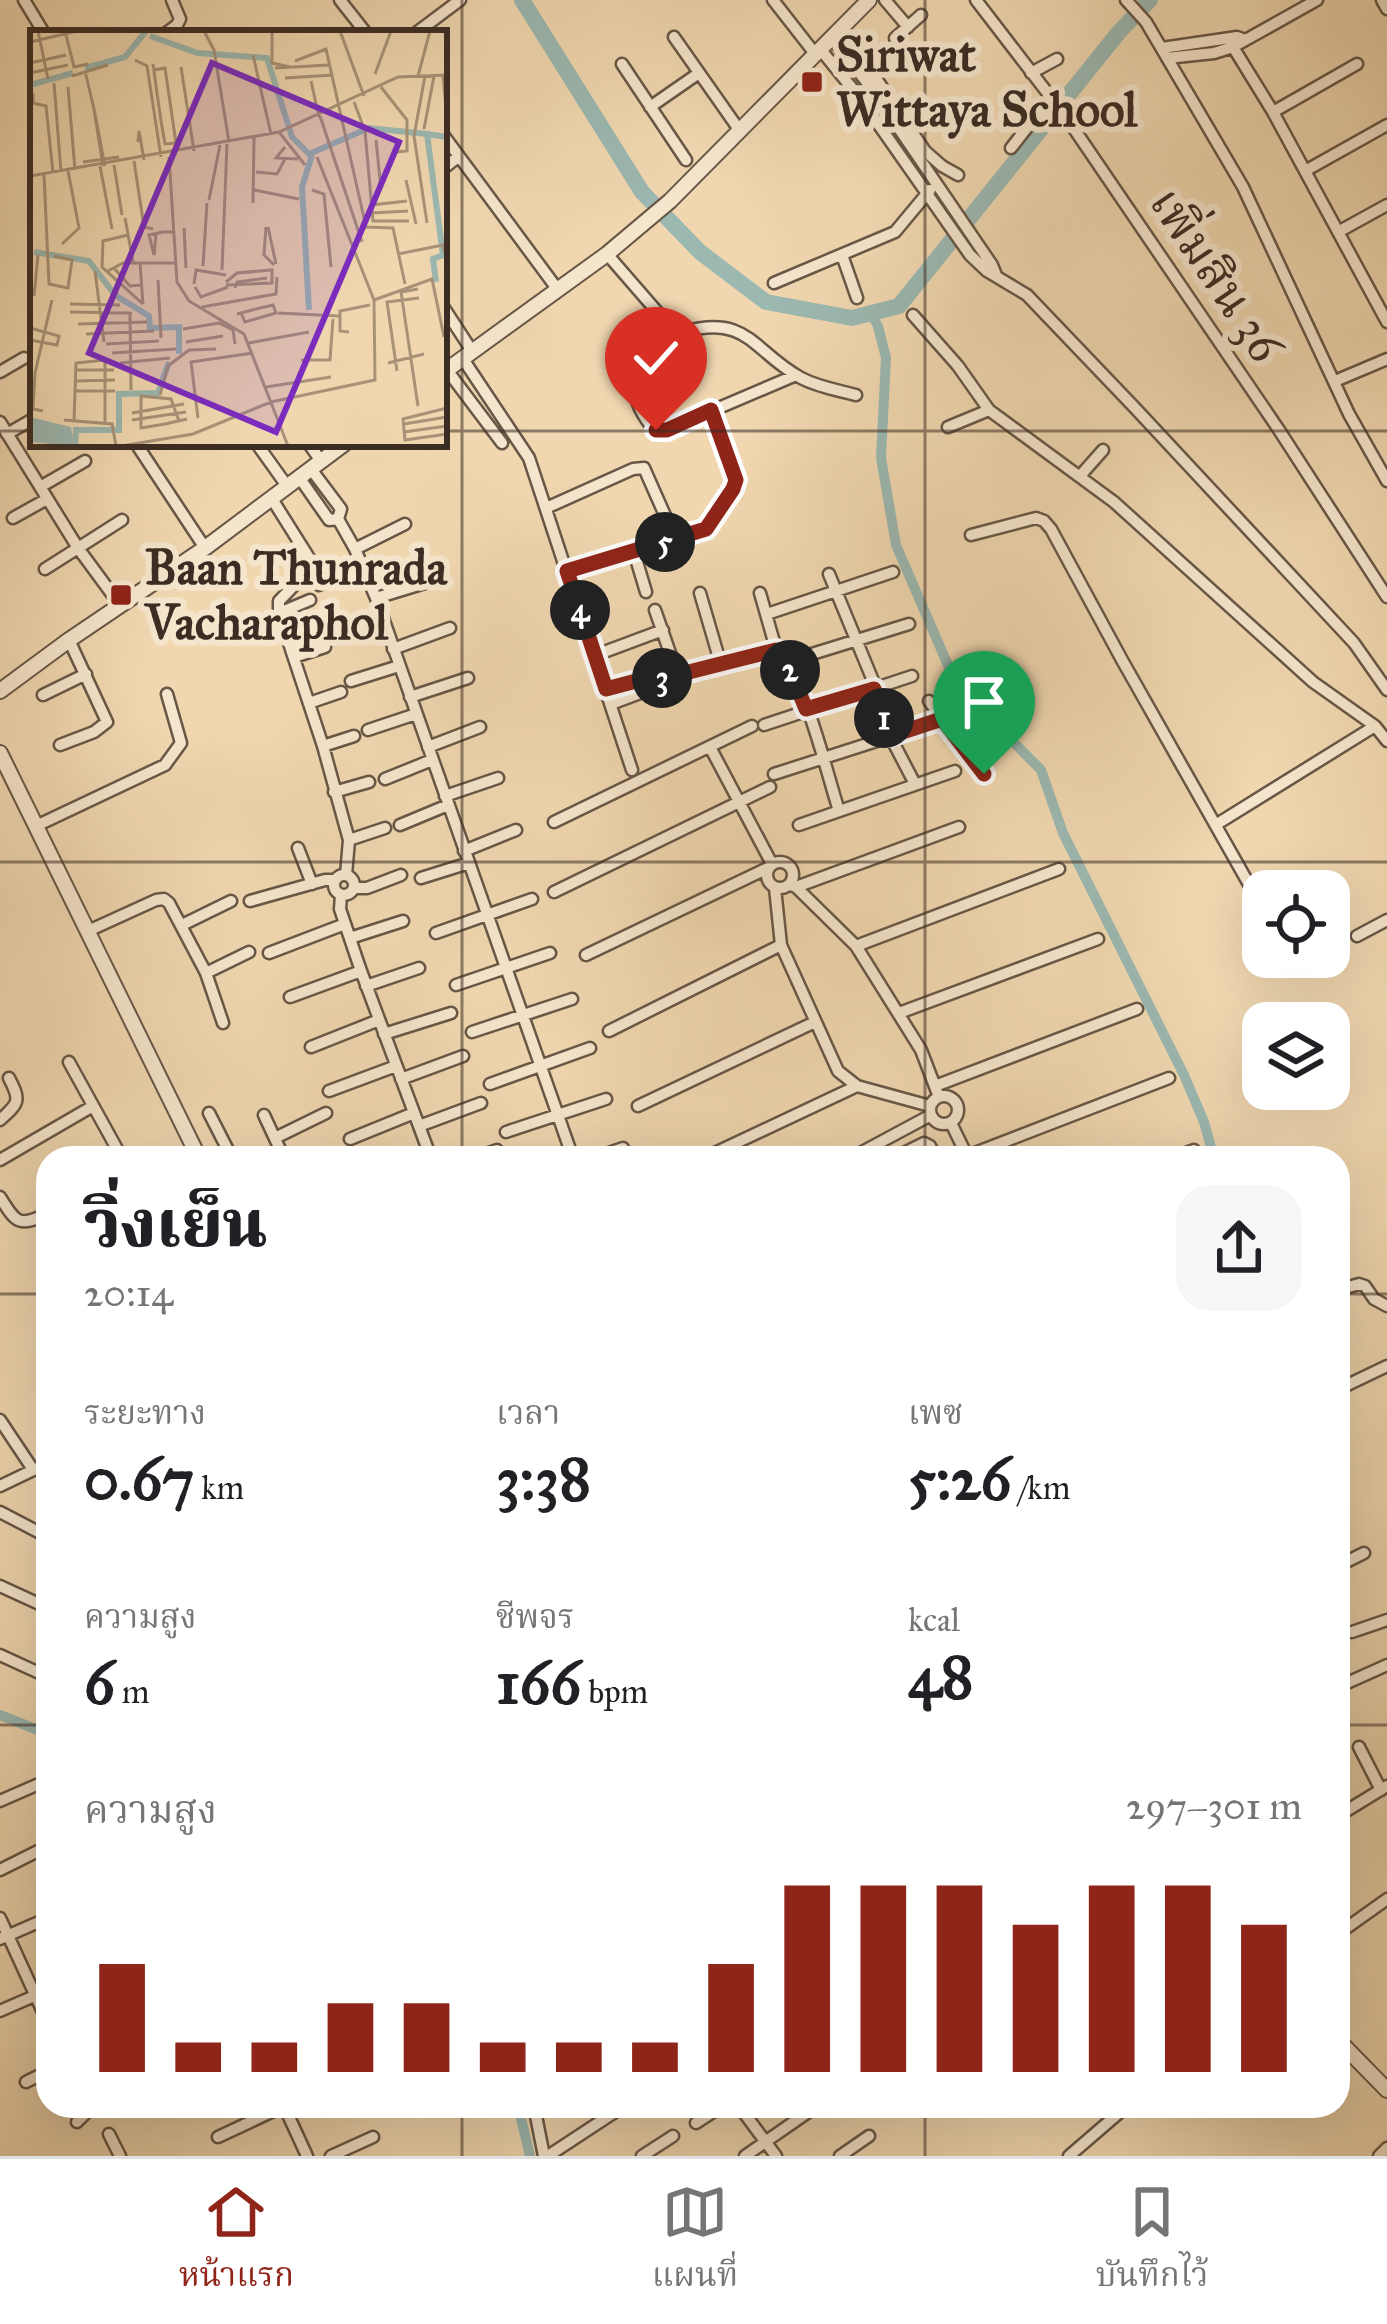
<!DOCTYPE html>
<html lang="th">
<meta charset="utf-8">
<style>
:root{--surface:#fff;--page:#f6f6f6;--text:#202124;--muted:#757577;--line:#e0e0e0;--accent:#8f2418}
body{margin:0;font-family:"IM FELL Great Primer","Noto Serif Thai",serif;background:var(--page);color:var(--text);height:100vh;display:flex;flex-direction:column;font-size:45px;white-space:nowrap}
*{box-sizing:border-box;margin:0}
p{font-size:39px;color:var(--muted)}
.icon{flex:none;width:66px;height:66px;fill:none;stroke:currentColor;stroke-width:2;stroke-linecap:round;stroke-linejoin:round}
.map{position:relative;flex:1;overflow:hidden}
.sheet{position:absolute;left:36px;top:1146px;width:1314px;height:972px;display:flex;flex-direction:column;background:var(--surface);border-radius:36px;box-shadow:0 12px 48px #0002}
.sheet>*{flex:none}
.fabs{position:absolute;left:1242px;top:870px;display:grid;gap:24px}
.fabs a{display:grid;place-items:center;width:108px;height:108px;border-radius:24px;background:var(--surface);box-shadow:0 12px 48px #0002;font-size:60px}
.pin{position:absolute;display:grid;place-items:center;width:102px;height:102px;color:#fff;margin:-123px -51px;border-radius:50% 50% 50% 0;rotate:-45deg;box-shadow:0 0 12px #0007}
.pin .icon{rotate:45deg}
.km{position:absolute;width:60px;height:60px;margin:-30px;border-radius:50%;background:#222;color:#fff;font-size:33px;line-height:60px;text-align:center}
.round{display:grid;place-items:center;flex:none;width:126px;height:126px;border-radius:36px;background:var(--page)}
.overview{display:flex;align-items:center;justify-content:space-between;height:204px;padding:0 48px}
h1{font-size:66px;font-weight:800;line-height:90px}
.metrics{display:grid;grid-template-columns:repeat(3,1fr);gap:18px;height:204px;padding:12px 48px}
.metrics div{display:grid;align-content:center}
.metrics b{font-size:60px;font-weight:800}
.metrics small{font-size:33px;font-weight:400}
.metrics p{font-size:33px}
.chart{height:336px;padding:24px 48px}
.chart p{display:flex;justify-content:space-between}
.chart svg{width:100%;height:216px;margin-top:12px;stroke:var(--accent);stroke-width:6}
.menu{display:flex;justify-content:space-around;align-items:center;height:168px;border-top:3px solid var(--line);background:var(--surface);font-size:33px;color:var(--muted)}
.menu a{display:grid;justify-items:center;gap:6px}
.menu .current{color:var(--accent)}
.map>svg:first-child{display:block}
</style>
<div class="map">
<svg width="1387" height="2156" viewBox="0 0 1387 2156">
<rect width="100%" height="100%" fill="#f0d7b0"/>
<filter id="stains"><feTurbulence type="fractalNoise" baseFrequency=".00167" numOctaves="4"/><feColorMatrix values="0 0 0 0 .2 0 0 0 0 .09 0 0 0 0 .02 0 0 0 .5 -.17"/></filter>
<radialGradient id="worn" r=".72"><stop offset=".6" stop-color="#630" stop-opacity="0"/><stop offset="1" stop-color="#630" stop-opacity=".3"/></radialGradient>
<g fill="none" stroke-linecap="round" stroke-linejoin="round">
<path stroke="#9bb8b1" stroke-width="10" d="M871,313L878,326L886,358L881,458L896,545L950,670L978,706L1041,770L1063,833L1184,1075L1204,1122L1214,1158
M0,1715L48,1734
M518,2106L530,2156"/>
<path stroke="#9bb8b1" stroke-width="16" d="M522,0L642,192L700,252L766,302L852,318L899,306L1119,32L1150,0"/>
<g stroke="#685747" stroke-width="15">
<path id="minor" d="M24,0L44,33
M340,0L366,33
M773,0L816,55
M885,0L908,27
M976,0L1066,117L1279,430L1387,597
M1126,0L1146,22L1243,187L1349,414L1387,481
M1382,0L1387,9
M842,28L925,151L942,166L958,175
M166,33L177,25L180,19L172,0
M416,33L460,0
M674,37L740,131
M832,38L872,89L992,265L996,275
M895,38L921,15
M1233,47L1273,112L1387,322
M1162,48L1237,37L1245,40
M821,50L860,98L970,255L987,271L1027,295L1135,408L1354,643L1387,690
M1167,58L1214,53L1233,47L1317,0
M622,64L686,160
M1031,73L1057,59
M650,107L699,73
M1273,112L1357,64
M444,136L558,290
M1011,148L1051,97
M444,168L459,156
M1305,171L1387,125
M1338,232L1387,205
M607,254L666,322L683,332C749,314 752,351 801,378C818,387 837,390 856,395
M842,255L857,298
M774,283L895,232L930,190
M444,308L472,351
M913,315L958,366L989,410L1114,502L1313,682L1375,726L1387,741
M683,332L634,384C633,399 644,419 655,430H667L796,375
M463,359L529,458L632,770
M447,370L502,443
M0,372L24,358
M1335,381L1387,359
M0,422L78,548L120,605
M948,427L989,410
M7,434L33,419
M257,444L287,486
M309,444L321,461
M137,445L205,548
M311,469L341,509L338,519L355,549L376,598L573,1158
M1080,476L1103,450
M299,477L329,520L338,519
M40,487L85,461
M272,499L311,561L307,572L279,601V613L323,746L349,840L346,875
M546,508L633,469L644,468L675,538
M13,518L47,499
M971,535L1036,518L1044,521L1051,529L1122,660L1263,909
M355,549L405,524
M634,552L646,592
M45,569L122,520
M567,571L706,529L733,489L737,480L711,410
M829,574L876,688
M319,585L363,565
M700,593L721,665
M760,593L776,649
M376,598L425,583
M655,610L677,673
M279,613L310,600
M767,614L893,572
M335,634L382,618
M393,649L450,628
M596,655L663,630
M294,657L325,647
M786,662L909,624
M351,681L399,666
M606,689L655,676L661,679L776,649C809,690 823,761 839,811
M873,689L890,736L915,784
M43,695L86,674
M410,697L468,678
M929,701L984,774
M309,703L341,692
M611,704L656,687L661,679
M764,725L912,676
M368,730L416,714
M60,745L94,732L107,722L69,640
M323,746L354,736
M428,747L480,727
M710,747L772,864
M774,774L942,720
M385,779L432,760
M334,792L369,782
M445,796L498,778
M554,822L752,726
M1217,824L1375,726
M400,825L448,805
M799,825L955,771
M36,826L165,765L181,743L167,694
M349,840L385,828
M298,848L312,884
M464,851L516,830
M767 875a13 13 0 1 1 26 0a13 13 0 1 1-26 0Z
M334 885a10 10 0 1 1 20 0a10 10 0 1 1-20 0Z
M421,878L469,863
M791,885L796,887L856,946L921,1050L939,1097
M796,887L959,827
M355,888H367L401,875
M775,888L781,945L838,1071L857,1086L930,1106
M554,892L770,787
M341,895L340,909L361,971L431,1158
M250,901L325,880H335
M182,925L231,901
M88,931L156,900L164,899L169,903L206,973L223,1023
M436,933L532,899
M1357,936L1387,920
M350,938L403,921
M856,946L1059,869
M269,953L345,924
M586,955L768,868
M1289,957L1294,966
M206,973L249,952
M456,985L550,953
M366,986L419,968
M290,997L361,971
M899,1013L1098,939
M609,1031L781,945
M472,1032L572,999
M384,1034L451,1013
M311,1047L379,1020
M69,1062L122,1158
M401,1079L463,1056
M490,1084L590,1048
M935,1086L1137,1009
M329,1091L396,1066
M930 1110a14 14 0 1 1 28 0a14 14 0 1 1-28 0Z
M638,1106L815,1022
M209,1113L232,1158
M264,1115L284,1158
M0,1120C19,1103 21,1101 9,1078
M951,1123L968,1158
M419,1126L481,1103
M506,1132L606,1099
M275,1138L326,1113
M350,1139L414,1113
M967,1156L1169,1078
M474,1158L497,1150
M594,1158L623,1148
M704,1158L857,1086
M851,1158L931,1115
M894,1158L924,1143L930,1146L936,1158
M1172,1158L1194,1150
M0,1160L93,1106
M0,1197C16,1223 19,1228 48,1213
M1338,1290L1359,1284L1365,1286L1374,1299L1387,1306
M1341,1388L1387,1366
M0,1420L32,1468
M0,1486L48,1463
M0,1512L48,1537
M1338,1566L1364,1553
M0,1586L48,1608
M1352,1632L1387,1620
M0,1655L48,1677
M1338,1687L1387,1665
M1359,1747L1381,1790
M0,1801L48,1780
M1338,1816L1387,1786
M0,1870L48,1846
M0,1918L48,2023
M1338,1934L1387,1899
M0,1939L48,1918
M0,2011L48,1990
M26,2082L48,2071
M284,2106L307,2156
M534,2106L544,2156
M739,2106L776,2156
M77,2122L93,2106
M696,2123L722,2106
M109,2134L120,2156
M218,2137L284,2106
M331,2156L373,2137
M548,2156L624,2106
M642,2156L673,2136
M745,2156L817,2106
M840,2156L869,2136
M1069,2156L1127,2106
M1379,2156L1387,2148"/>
</g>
<g stroke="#685747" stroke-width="18">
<path id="tertiary" d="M444,372L607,254L670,201L869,0
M0,691L69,640L205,548L344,444
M0,753L199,1158
M1338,2040L1387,2090"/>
</g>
<use href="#minor" stroke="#f5e5cc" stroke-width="10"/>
<use href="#tertiary" stroke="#f5e5cc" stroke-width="14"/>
</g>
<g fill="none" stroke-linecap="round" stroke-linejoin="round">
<g stroke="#fff" stroke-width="24">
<path id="route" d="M656,430H667L711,410L736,480L733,489L706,529L567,571L606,689L655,676L661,679L776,650L787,662L806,709L874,689L890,736L942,719L984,774"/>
</g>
<use href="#route" stroke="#8f2418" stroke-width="15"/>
</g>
<path fill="none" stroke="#3b2c24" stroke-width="3" stroke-opacity="0.55" d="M462,0V1158M925,0V1158M0,431H33M444,431H1387M0,862H1387M0,1294H48M1338,1294H1387M0,1725H48M1338,1725H1387M462,2106V2156M925,2106V2156"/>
<g fill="#8f2418" stroke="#f5e5cc" stroke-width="4.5">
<rect x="800" y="70" width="24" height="24" rx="6"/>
<rect x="109" y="583" width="24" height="24" rx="6"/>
</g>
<g text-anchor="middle" stroke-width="12" stroke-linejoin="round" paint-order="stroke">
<g font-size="48" font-weight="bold" fill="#3b2c24" stroke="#f5e5cc" text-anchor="start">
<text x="836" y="71">Siriwat<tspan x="836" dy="55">Wittaya School</tspan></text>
<text x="145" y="584">Baan Thunrada<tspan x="145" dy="55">Vacharaphol</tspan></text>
</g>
<g font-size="48" fill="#3b2c24" stroke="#f5e5cc">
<text transform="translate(1217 274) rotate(56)" y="17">เพิ่มสิน 36</text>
</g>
</g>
<g transform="translate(30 30)">
<rect width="417" height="417" fill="#f0d7b0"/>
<path d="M0,387L41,397L44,416L0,412Z" fill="#9bb8b1"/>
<path fill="none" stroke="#9bb8b1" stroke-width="6" d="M120,6L168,23L237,28L262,107L279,124L339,98L397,104M55,38L95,27L116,1M0,55L43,43M4,222L59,231L85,265L119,286L120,298L149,297V324M406,252L403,229L413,225L397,104L417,107M279,280L272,157L282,125M45,416L46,400H89V364L128,363L139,332"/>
<path fill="none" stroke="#a89378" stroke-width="3" d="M8,1L18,49M35,1L44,37L58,34M159,1H174L184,20L199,112M242,1V33L260,37M310,1L334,66M0,12L47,1M223,25L241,104M105,30L117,36L131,127M265,31L296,19L336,197L363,198L375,254M0,33L36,25M123,34L124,40V42L131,91L135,114L146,113L135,38L124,40M151,37L164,121M245,38L299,35M55,41L64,79M0,43L38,35M345,44L361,1M42,46L78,35M388,46L400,1M395,46L384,106L397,193M413,46L417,88M255,48L303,45M281,51L289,87M24,53L31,142M38,57L45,140M351,57L377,90V121L366,122M3,63V73L16,76L23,143M324,72L335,101L343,191H379M290,86L332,212M394,99L404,46M249,102L275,135M346,110L351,159M108,112L109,101L114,130M255,117L246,128L268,129M139,127L147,252L159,271L214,304L258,416M287,127L344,270L402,249L414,307M104,131L114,197L123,199M53,132L89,127M84,135L92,185M70,136L82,199M73,136L64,79L75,136M226,142L247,144L255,129M14,145L19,254L38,258L42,230L24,226M0,146L249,102L368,47L417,45M376,150L386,194M224,160L269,169M282,160L294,164L301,237M0,161V241M179,170L190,115M223,173L224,108M341,175L377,171M342,183L378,181M95,188L103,232M236,197L234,225L244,235M238,197L246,234M154,198L156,238M126,204L124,225L119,205L133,202H143M98,205L73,211L72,237L113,274M32,214L49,198L38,141M368,224L413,215L415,224M110,233L113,274M173,236L177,173M83,237L100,256L111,255M192,240L197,114M65,241L74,312M76,242L93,233H145M128,250L131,308M164,254L166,240L196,245M196,255L242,253V240L207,243L196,252M165,257L171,267L198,257M205,258L207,252L237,248M388,259L371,262L388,376M4,266L8,225M40,274L90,275M172,277L246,264L247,247M40,282L102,283M100,283L101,360M248,283L309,286M207,284L211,283L226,279L243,275L246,283L215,292L211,283M48,294L117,292M0,298L29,306L27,315L0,310M153,299L189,293L203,300L205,314M319,302L310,301V281L340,275M56,304L124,301M156,312L193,306M219,313L279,302M76,314L129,311M82,323L146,319M271,330H300L303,289M90,333L140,328M358,333L394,324M45,340H84M367,341L357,272L389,268M46,351L85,350M236,357L301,347M45,361H85M130,365L138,336L159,320L186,319M417,378L373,389L375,410L417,404M13,381L3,379L5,343L22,270M102,383L154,374M168,388L161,332L223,323M34,390L82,394L86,416M102,390L156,382M44,391L46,333L75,330M149,391L141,369L111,366V398L135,394L157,389M75,393V329M374,394L417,387M374,402L417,396M91,416L163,404L241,372L345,350L344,270"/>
<path fill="#7b2cbf" fill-opacity="0.15" stroke="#7b2cbf" stroke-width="6" d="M182,33L369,112L246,402L59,323Z"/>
<rect width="417" height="417" fill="none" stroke="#3b2c24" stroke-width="6"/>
</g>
<rect width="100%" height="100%" filter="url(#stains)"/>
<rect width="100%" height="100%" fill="url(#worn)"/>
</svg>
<div class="fabs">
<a><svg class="icon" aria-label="locate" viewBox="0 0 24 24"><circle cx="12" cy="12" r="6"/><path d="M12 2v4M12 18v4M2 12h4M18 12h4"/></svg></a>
<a><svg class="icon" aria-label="layers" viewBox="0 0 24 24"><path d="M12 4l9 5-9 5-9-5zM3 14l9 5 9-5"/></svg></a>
</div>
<div class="pin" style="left:984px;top:774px;background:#1e9e55"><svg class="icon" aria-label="arrive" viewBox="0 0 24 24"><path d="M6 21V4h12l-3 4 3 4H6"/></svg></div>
<div class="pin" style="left:656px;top:430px;background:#d93025"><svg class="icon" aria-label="check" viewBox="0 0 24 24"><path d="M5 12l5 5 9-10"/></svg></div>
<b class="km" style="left:884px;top:718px">1</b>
<b class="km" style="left:790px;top:670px">2</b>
<b class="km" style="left:662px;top:678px">3</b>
<b class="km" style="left:580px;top:610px">4</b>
<b class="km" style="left:665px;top:542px">5</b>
<section class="sheet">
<div class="overview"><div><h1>วิ่งเย็น</h1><p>20:14</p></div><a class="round"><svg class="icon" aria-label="share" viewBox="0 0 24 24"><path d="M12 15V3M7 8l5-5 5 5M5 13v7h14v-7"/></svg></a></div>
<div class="metrics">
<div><p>ระยะทาง</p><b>0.67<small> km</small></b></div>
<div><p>เวลา</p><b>3:38</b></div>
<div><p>เพซ</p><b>5:26<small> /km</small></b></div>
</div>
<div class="metrics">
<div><p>ความสูง</p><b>6<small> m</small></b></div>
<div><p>ชีพจร</p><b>166<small> bpm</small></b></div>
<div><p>kcal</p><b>48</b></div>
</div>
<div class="chart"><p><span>ความสูง</span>297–301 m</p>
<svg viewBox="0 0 160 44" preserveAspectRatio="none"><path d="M5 44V22M15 44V38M25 44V38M35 44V30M45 44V30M55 44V38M65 44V38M75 44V38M85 44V22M95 44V6M105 44V6M115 44V6M125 44V14M135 44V6M145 44V6M155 44V14"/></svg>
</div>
</section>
</div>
<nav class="menu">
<a class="current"><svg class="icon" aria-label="home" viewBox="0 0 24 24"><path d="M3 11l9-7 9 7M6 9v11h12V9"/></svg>หน้าแรก</a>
<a><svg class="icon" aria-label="map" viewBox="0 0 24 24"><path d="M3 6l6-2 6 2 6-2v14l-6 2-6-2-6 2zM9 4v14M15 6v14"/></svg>แผนที่</a>
<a><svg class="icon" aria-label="saved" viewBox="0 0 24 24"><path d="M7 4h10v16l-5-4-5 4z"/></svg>บันทึกไว้</a>
</nav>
